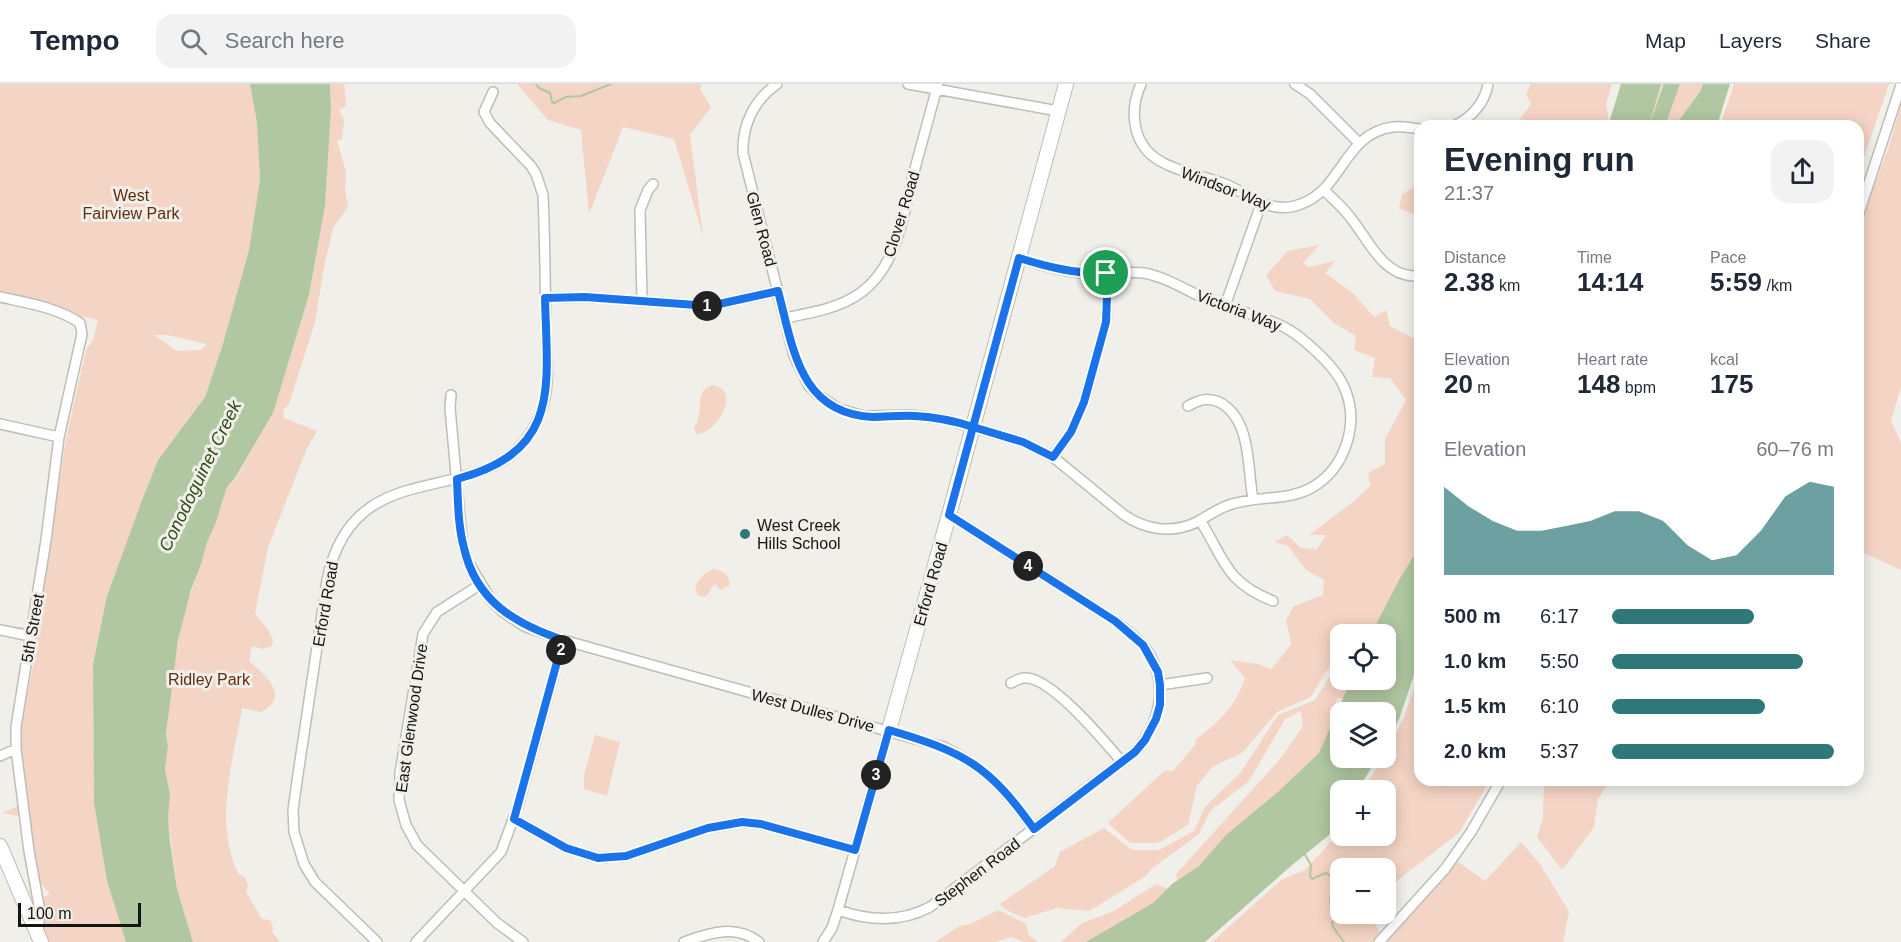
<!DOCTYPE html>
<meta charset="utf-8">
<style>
:root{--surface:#fff;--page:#f2f2f3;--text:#1f2937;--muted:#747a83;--line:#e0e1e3;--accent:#2e787a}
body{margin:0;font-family:Arial,sans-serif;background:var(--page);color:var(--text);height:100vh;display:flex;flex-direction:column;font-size:22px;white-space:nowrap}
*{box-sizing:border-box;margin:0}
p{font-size:20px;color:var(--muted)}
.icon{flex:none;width:33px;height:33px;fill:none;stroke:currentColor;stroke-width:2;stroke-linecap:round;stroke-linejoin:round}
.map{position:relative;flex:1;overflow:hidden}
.drawer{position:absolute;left:1414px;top:36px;width:450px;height:666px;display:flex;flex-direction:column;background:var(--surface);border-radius:18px;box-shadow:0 3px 15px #0003}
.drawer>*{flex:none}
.fabs{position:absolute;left:1330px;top:540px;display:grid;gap:12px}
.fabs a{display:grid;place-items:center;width:66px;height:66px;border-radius:12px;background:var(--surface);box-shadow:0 3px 15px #0003;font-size:30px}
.scale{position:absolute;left:18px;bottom:15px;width:123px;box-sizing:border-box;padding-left:6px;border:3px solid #151413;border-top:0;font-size:16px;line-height:21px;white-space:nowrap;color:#151413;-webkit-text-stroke:4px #f0efe9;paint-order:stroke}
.pin{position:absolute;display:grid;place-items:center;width:51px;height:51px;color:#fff;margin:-26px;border:3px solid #fff;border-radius:50%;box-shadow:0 2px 6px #0007}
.km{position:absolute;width:30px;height:30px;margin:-15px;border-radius:50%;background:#222;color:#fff;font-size:16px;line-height:30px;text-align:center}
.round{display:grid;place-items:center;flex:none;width:63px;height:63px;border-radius:18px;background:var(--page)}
.overview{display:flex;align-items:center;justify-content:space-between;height:102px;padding:0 30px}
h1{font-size:33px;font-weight:600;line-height:45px}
.figures{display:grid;grid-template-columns:repeat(3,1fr);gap:9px;height:102px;padding:6px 30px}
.figures div{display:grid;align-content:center}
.figures b{font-size:26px;font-weight:600}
.figures small{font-size:16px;font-weight:400}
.figures p{font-size:16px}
.chart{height:168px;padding:12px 30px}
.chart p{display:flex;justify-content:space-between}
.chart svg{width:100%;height:108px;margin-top:6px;fill:var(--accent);opacity:.7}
ul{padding:0 30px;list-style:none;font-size:20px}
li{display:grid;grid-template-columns:96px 72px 1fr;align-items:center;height:45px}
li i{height:15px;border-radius:8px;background:var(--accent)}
header{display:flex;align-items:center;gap:36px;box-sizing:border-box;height:84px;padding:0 30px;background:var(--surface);border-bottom:2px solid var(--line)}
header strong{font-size:28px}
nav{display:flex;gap:33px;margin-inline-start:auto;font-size:21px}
.search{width:420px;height:54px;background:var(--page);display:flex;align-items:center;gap:15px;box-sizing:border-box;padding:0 21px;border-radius:18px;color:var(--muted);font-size:22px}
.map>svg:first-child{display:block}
</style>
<header>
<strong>Tempo</strong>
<div class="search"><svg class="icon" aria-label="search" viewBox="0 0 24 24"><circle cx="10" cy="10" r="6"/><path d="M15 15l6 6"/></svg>Search here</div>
<nav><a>Map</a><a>Layers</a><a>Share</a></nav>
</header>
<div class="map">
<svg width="1901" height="858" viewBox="0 0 1901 858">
<rect width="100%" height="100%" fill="#f0efe9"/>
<path fill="#f4d4c4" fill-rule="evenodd" d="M0,0H250L257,39L260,95L249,166L222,263L205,313L158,376L142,416L107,512L93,580L94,719L107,797L126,858H49L32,818L50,810L33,790L30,734L3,729L25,719L18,653L38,559L7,542L37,544L66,355L86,266L93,256L98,236L0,215ZM154,251H167L207,260L201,266L177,267Z
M330,0H344L346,22L339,26L344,36L342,55L337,57L346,88L345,106L348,123L333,144L324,183L315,238L289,320L283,326L284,334L317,347L307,364L268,463L256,524L255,530L268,545L273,556L272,562L262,565L252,562L249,577C264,591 292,612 261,628L242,624C233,678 213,739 239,791L244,792L248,801L246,808L262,835L270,836L273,844L272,848L280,858H193L177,805L168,734L170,711L165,685L168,662L166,650L172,594L182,537L207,458L215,441L227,403L236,394L273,329L309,211L325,122L331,26Z
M517,0H702L700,5L711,23L690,51L703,152L674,55L623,43L589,130L581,46L548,36Z
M1531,0H1612L1606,20L1609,37L1605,42H1515L1531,20L1526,10Z
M1661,0H1703L1699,9L1675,42H1649Z
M1734,0H1889L1859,87L1858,42H1720Z
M1901,20V303L1891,336L1901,360V486L1858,466L1859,140L1889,63Z
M1420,99V151L1416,131L1399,124L1402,111Z
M1319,161L1303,179L1309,183L1335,177L1325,189L1354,210L1374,233L1386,226L1390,242L1420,258V461L1411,475L1371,550H1341V576L1332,577L1311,613L1277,628L1242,669L1212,683L1197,702L1188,741L1158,759H1130L1108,739L1164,687H1173L1195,661L1196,655C1219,639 1236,621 1245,594L1230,576L1257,580L1272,585L1291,560L1286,536L1294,522L1323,511L1324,496L1306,486L1288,462L1274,458L1287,451L1301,464L1317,465L1326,451H1309L1354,417L1370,402L1368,389L1385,380V355L1406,316L1390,294L1372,293L1375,274L1354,266L1356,252L1334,239L1310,215L1275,207L1266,191L1288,167Z
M712,301C743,305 716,350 697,350L694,345C695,341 699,336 699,331C701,318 697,307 712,301Z
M713,485C722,485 732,493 729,502L721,506L715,500C710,503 711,509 705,513L699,512L695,506C696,497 705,488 713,485Z
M1341,584V596H1355L1346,616L1337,614L1332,646L1322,669L1178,802L1176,790L1281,674L1303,642L1301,627L1285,635L1249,697L1210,727L1199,750L1151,785L1146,792L1089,827L1057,824L1024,834L1006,826L1000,820L1055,782L1060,768L1104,744L1132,766H1159L1194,747L1205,723L1241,688L1278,631L1315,616L1335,585Z
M1420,586V696H1490L1459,749L1399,795L1386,816V784H1341V830H1377L1373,837L1386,858H1212L1281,796L1305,786L1341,747V752H1386V706H1364L1382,674H1386V667L1403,636Z
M595,651L620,658L607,712L584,705V691Z
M1507,696H1610L1598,715L1594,743L1562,786L1537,753L1543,733L1544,701L1506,699Z
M1521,758L1540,780L1569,828L1563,858H1387L1458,778L1485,797Z
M1156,800L1168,805L1150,823L1096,858H1061L1082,839L1114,827Z
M998,826L1026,840L1029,851L1038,858H1024L1011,853L995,858H936L959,842L970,840Z"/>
<path fill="#b0c7a1" d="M250,0H330L331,26L325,122L309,211L273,329L235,394L227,403L215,441L207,458L201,480L191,506L178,556L166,650L168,662L165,685L170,711L168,734L170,758L177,805L193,858H126L107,797L94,719L93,580L107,512L142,416L158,376L205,313L222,263L249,166L260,95L257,39Z
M1621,0H1661L1649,42H1608Z
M1703,0H1730L1717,42H1675L1699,9Z
M1420,461V579L1416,585L1399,635L1386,657V628H1341V674H1377L1358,706H1341V735L1334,747L1292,781L1205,858H1086L1153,819L1172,800L1199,782L1226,751L1278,708L1319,669L1351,596H1386V550H1371L1399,496Z"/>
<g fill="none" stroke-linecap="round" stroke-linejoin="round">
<path stroke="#b0c7a1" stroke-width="2" d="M536,0L539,4L550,9L552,18L554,19L566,13L581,12L611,0
M1304,769L1311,781L1310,792L1312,795L1326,789C1338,795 1332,806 1330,816C1330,822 1333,830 1335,836L1332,838L1333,843L1344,858"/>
<path stroke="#b0c7a1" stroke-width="15" d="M1657,42L1672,0"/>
<g stroke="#bfbdb8" stroke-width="12">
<path id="street" d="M777,0C754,16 742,41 743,69L794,272L809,302L818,311L839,325L864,332L912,331L948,336L1023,358L1053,373L1124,431C1146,446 1172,450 1197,438C1208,432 1217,425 1229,421C1256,411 1287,418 1313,403C1346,383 1360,338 1344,303C1336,283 1303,253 1284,243C1263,232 1241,228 1220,221C1194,212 1171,194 1144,189C1128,187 1110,190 1094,190C1068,189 1044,182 1019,174
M908,0L1058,27
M1141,0C1129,27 1132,61 1160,77C1178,88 1204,92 1225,100C1251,111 1271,132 1301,120C1343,105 1344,49 1393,43C1402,42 1411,44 1420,45
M1295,0L1310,10L1359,59
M1454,42C1471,34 1485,19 1488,0
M1324,106C1334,116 1345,125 1353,137C1370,159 1383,190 1413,192
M1858,132L1901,1
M0,213C27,219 56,223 80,239L82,250L59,353L46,456L16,643V665L29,767L40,827L38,848
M545,214L585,213L710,222L778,207
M642,217L640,126L648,106L653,100
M1225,222L1261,120
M785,234C810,229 837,225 859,210C898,183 903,131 914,88C922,59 930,29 938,0
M451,311L450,324L462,456L467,476L491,516L503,528L524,542L563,556L944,663C987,685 1006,706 1034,745
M1188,322C1199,316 1207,313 1219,318C1252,335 1247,384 1253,415
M0,340L59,353
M1053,373L1071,348L1084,318L1106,238L1107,212L1106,189
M1200,436C1225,476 1225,498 1273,517
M481,500L437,528L423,550L400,689L399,716L406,741L417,761L497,839L523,858
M0,546L30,552
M1011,599C1015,597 1020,594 1024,594C1050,591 1106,659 1122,678
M1160,601L1207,594
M0,672L16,665
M514,735L566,764L598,774L626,772L708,744L742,738L761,740L855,766
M838,826C869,837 900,839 930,823L1135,668C1162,637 1170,596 1143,561C1135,552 1125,545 1115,537L949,431
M377,858L315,798L304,780L294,748L293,726L297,697L327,496C357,353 502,441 542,325C551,299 546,269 546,243C545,199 545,155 543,111L536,90L531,82L490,39L484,28L493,8
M416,858L501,768L518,722L563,556
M684,858C710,849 735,840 759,858
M823,858L832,844L838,826L889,646
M1379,858L1445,785L1471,748L1501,696"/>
</g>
<g stroke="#bfbdb8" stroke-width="16">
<path id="secondary" d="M889,646L952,420L1066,0
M0,762L41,858"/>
</g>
<use href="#street" stroke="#fff" stroke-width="9"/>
<use href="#secondary" stroke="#fff" stroke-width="14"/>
</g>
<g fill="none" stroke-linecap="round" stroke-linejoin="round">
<g stroke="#fff" stroke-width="12">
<path id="route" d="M1106,189C1075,190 1048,183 1019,174L973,343C955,337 934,333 915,332C901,331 887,333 873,333C799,330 793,263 778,207L710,222L585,213L545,214C547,302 562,367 457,395C458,418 458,442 464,464C476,517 515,540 563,556L514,735L566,764L598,774L626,772L708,744L742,738L761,740L855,766L889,646C963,668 988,680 1034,745L1135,668L1145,656L1156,635L1160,621V601L1158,588L1143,561L1115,537L949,431L973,343L1023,358L1053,373L1071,348L1084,318L1106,238L1107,212L1106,189"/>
</g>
<use href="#route" stroke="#1a73e8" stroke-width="8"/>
</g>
<circle fill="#2e787a" stroke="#f0efe9" stroke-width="2" cx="745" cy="450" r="6"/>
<g text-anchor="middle" stroke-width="6" stroke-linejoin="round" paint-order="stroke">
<g font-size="16" fill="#151413" stroke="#f0efe9">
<text transform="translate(1226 104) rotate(21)" y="6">Windsor Way</text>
<text transform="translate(901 130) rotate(-73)" y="6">Clover Road</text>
<text transform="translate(762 145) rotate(75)" y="6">Glen Road</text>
<text transform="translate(1239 226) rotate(21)" y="6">Victoria Way</text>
<text transform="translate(930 500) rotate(-74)" y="6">Erford Road</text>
<text transform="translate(325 520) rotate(-80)" y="6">Erford Road</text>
<text transform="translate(32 544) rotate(-80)" y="6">5th Street</text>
<text transform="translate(813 626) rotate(15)" y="6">West Dulles Drive</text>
<text transform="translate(411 634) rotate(-82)" y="6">East Glenwood Drive</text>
<text transform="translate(977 788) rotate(-37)" y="6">Stephen Road</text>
</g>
<g font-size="16" fill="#622d0d" stroke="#f0efe9">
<text x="131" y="117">West<tspan x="131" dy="18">Fairview Park</tspan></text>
<text x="209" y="601">Ridley Park</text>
</g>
<g font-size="16" fill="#151413" stroke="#f0efe9" text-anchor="start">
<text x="757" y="447">West Creek<tspan x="757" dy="18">Hills School</tspan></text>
</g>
<g font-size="18" font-style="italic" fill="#2f4d17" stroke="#f0efe9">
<text transform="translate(200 392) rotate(-64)" y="6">Conodoguinet Creek</text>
</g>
</g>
</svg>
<div class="fabs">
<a><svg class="icon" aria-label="locate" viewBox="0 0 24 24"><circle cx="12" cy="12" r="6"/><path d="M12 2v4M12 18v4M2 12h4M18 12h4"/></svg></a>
<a><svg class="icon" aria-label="layers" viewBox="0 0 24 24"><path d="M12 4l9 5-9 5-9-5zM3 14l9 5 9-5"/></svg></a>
<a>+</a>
<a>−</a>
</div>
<div class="scale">100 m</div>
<div class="pin" style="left:1106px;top:189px;background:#1e9e55"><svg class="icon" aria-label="arrive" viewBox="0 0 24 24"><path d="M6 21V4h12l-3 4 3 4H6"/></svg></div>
<b class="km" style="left:707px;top:222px">1</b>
<b class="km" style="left:561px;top:566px">2</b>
<b class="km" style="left:876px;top:691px">3</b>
<b class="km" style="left:1028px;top:482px">4</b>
<section class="drawer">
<div class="overview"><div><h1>Evening run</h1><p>21:37</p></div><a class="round"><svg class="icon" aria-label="share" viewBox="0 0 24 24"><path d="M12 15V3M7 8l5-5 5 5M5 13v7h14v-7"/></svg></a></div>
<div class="figures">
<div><p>Distance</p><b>2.38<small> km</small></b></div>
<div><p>Time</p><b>14:14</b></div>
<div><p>Pace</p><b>5:59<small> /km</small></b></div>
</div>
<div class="figures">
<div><p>Elevation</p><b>20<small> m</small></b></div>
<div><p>Heart rate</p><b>148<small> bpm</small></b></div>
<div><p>kcal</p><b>175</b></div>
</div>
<div class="chart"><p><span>Elevation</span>60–76 m</p>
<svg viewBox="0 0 160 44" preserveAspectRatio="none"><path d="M0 44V8L10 16L20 22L30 26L40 26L50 24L60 22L70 18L80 18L90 22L100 32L110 38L120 36L130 26L140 12L150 6L160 8V44z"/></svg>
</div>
<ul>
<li><b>500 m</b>6:17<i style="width:64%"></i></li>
<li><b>1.0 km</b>5:50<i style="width:86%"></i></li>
<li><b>1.5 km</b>6:10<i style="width:69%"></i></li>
<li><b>2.0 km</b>5:37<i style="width:100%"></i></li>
</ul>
</section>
</div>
